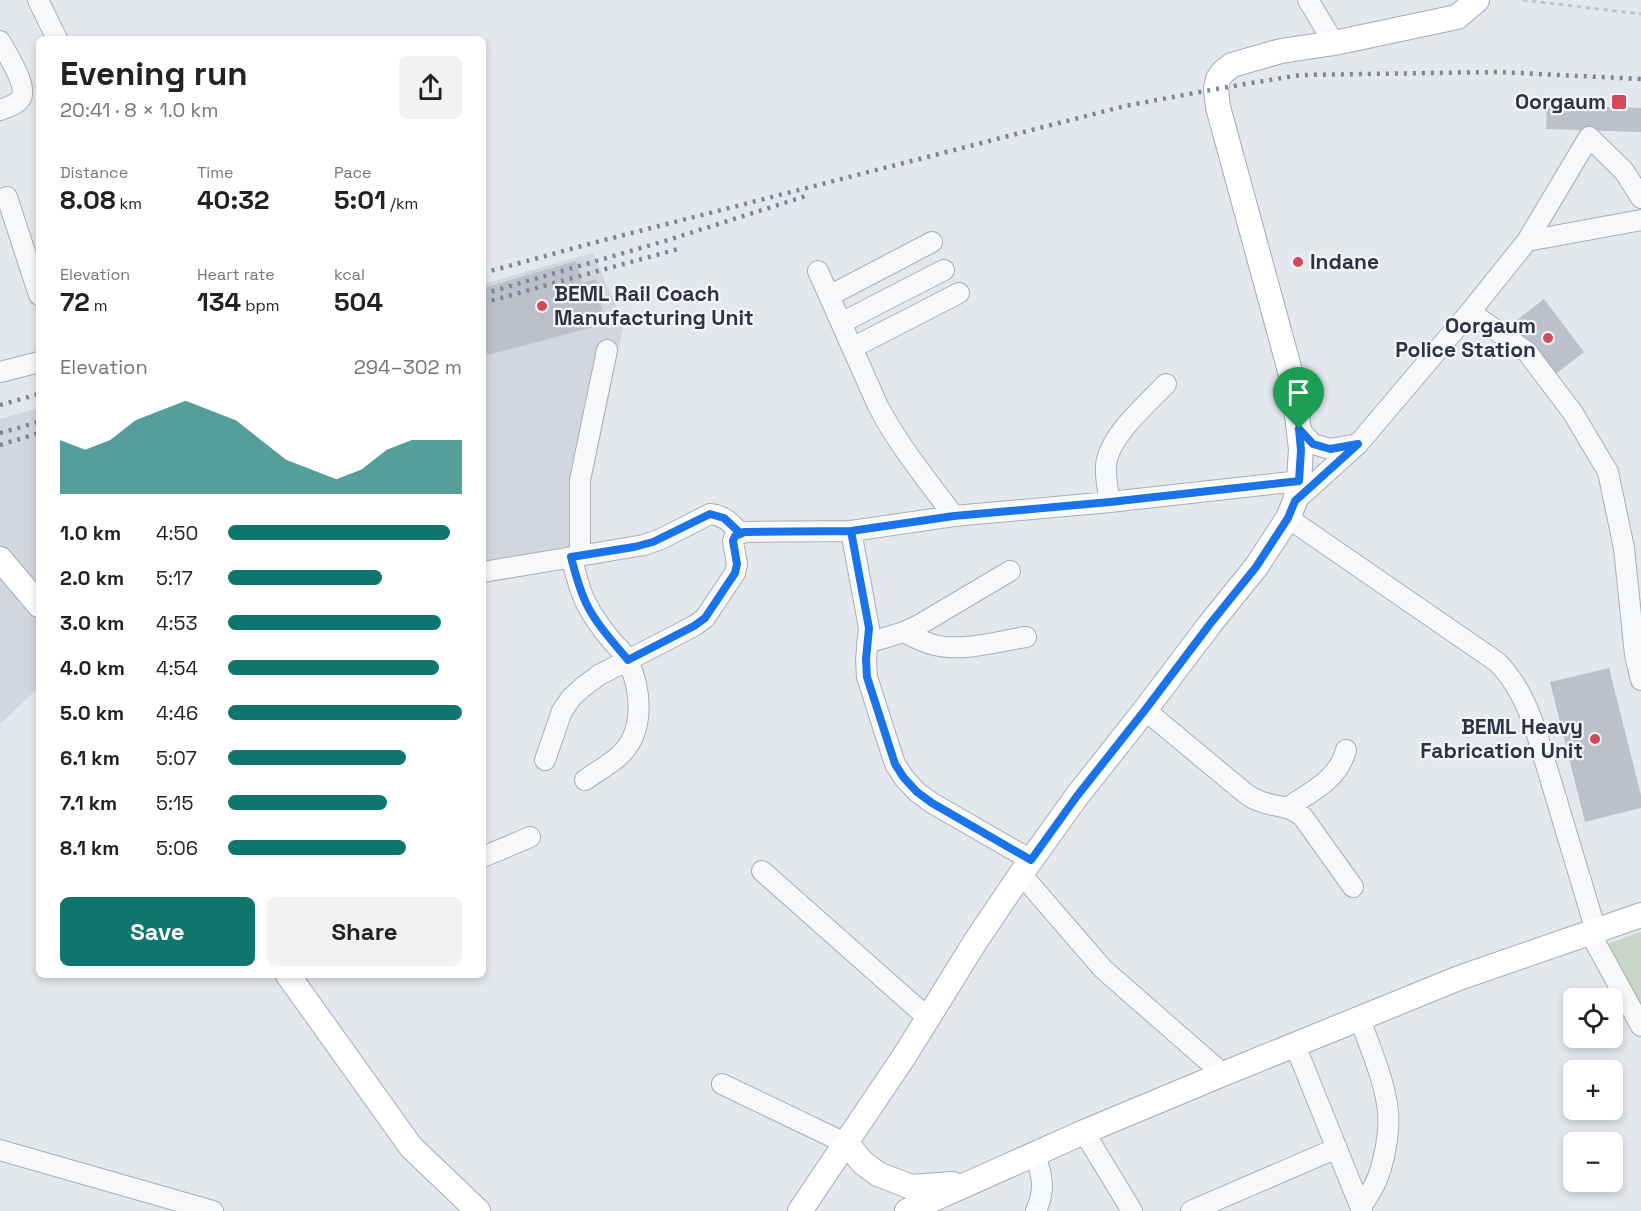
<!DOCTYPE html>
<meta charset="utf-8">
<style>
:root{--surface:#fff;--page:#f2f2f2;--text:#222;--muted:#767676;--accent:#0f766e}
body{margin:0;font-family:"Space Grotesk",sans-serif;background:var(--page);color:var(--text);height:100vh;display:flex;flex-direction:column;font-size:22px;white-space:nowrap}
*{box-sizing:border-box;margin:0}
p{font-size:20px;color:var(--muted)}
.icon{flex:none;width:33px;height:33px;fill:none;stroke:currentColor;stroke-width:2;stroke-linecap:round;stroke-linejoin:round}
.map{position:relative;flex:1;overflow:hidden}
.panel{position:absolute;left:36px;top:36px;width:450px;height:942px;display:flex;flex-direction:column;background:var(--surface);border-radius:9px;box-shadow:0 3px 9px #0003}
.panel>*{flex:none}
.tools{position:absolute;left:1563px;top:988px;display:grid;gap:12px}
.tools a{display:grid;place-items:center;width:60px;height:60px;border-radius:9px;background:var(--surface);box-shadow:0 3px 9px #0003;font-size:30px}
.pin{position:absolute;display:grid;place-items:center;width:51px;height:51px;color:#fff;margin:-62px -26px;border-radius:50% 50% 50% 0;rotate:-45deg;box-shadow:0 0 6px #0007}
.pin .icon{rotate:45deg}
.round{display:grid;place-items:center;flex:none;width:63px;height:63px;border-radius:9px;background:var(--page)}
.head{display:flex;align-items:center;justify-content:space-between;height:102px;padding:0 24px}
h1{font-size:33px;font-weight:700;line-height:45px}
.metrics{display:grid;grid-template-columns:repeat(3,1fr);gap:9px;height:102px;padding:6px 24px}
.metrics div{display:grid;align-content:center}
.metrics b{font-size:26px;font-weight:700}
.metrics small{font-size:16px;font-weight:400}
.metrics p{font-size:16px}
.chart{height:168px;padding:12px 24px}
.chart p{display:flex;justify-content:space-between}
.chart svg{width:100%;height:108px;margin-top:6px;fill:var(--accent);opacity:.7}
.button{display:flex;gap:12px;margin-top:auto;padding:12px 24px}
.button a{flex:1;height:69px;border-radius:9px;background:var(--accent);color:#fff;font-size:24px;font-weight:700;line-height:69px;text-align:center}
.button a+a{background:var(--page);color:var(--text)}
ul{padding:0 24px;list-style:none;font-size:20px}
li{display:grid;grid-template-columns:96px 72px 1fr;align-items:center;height:45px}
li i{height:15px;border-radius:8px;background:var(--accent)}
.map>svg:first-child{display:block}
</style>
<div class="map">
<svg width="1641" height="1211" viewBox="0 0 1641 1211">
<rect width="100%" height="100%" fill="#e4e7ec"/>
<path fill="#d2d6de" d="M593,253L624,324L575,559L483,575V284Z
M39,408V687L0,724V419Z"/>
<path fill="#c9d6c5" d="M1641,932V1006L1607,944Z"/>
<path fill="#bbc0ca" d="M1547,105L1641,108V132L1546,129Z
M576,261L582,283L596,279L605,324L483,356V288Z
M1544,299L1584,352L1553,376L1512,324Z
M1609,668L1641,795V808L1585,822L1550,682Z"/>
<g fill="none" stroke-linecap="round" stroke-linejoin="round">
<g stroke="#a9aeb7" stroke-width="22">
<path id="minor" d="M38,0L57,39
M1308,0L1334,43
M0,41C6,52 28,86 21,98C17,105 7,107 0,110
M7,197L39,295
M1527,241L1641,220
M818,271L878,406C899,446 927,480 954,516
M829,296L932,242
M1470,312L1527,352L1573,413L1608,472L1624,548L1635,655L1641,680
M841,323L944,270
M852,348L959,293
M0,372L39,362
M1299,429L1313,444L1330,449L1357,444
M1295,501L1358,444L1470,312L1527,241L1589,137L1624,171L1641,198
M1110,502C1108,490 1105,477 1106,465C1109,436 1146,405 1166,384
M1288,518L1497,662C1516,681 1526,703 1535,728L1596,931
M851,531L869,628L866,659L867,677L895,764L904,778L917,792L932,803L1031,860
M580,556V480L607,350
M571,557C576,573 579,591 587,605C594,618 602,629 611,640C616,646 625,653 628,661C642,691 645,733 619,756C609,765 596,772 585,780
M483,572L644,545L661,539L710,514C724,515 731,523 740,533
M904,632C915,638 927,644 939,646C966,651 999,641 1026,637
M867,643L904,632L919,625L1010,571
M1145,710L1245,793C1250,797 1256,800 1262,802C1277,807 1291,806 1303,817L1353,887
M545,760L562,711L571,698L583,687L599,675L694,626L705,618L735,573L737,564L733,541L735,536L745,532L851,531L954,516L1110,502L1299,481
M1287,808C1311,792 1338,780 1346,750
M483,857L530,837
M762,871L928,1018
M1021,874L1103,969L1223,1074
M1590,933L1641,1026
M1360,1019C1370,1048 1385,1081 1388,1111C1390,1132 1384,1165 1375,1184C1371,1192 1366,1199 1361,1207
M1295,1045L1362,1211
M722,1084L847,1144
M1084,1132L1132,1211
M0,1150L213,1211
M1035,1154C1042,1176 1046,1189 1036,1211
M1191,1211L1337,1148"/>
</g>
<g stroke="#a3abb8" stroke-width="26">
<path id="major" d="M0,559L39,605
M288,975L411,1147L478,1211
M847,1144L863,1163L878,1174L911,1187L953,1184
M800,1211L905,1055L977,939L1021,874L1077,796L1145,710L1210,624L1256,567L1288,518L1295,501L1299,481L1301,449L1293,382L1218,107L1216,89L1218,79L1223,72L1232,65L1281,51L1334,43L1457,17L1477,0
M907,1211L1084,1132L1223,1074L1459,978L1641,915"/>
</g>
<path stroke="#c2c5cb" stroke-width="3" stroke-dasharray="4.5 4.5" stroke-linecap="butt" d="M1523,0L1641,14"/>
<use href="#minor" stroke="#f7f8fa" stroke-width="20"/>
<use href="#major" stroke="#fff" stroke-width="24"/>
<path stroke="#7d8696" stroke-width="4.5" stroke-dasharray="3 6" stroke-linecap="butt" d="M483,273L593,243L1125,106L1216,89L1300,75L1498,72L1641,79
M483,294L665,241L806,196
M483,303L558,282L682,248
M0,405L39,394
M0,433L39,422
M0,445L39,433"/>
</g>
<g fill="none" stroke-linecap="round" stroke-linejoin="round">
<g stroke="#fff" stroke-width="12">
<path id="route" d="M1299,429L1301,450L1299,481L1110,502L954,516L851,531L745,532L735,536L733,541L737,564L735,573L705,618L694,626L628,660C613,642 596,624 586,603C579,588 575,573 571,557L634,547L653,542L710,514L724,518L740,533L745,532L851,531L869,628L866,659L867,677L895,764L904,778L917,792L932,803L1031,860L1077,796L1145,710L1210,624L1256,567L1288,518L1295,501L1358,444L1330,449L1313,444L1299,429"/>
</g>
<use href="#route" stroke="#1a73e8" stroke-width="8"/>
</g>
<g fill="#d1495b" stroke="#f4f6f9" stroke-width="2">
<rect x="1611" y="94" width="16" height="16" rx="3"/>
<circle cx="1298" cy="262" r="6"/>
<circle cx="542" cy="306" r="6"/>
<circle cx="1548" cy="338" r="6"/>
<circle cx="1595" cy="739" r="6"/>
</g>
<g text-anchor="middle" stroke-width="4.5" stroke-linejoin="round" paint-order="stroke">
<g font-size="21" font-weight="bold" fill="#2b3445" stroke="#f4f6f9" text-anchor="end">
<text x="1606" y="109">Oorgaum</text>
<text x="1310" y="269" text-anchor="start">Indane</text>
<text x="554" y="301" text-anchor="start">BEML Rail Coach<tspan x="554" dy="24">Manufacturing Unit</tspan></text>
<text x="1536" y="333">Oorgaum<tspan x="1536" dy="24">Police Station</tspan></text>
<text x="1583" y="734">BEML Heavy<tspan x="1583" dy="24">Fabrication Unit</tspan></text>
</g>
</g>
</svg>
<div class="tools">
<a><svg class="icon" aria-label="locate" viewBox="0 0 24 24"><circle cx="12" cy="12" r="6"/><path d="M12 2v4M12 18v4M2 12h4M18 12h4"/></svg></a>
<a>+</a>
<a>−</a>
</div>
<div class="pin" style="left:1299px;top:429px;background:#1e9e55"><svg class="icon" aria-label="arrive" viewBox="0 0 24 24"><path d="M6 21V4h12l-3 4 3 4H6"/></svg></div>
<section class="panel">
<div class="head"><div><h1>Evening run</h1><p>20:41 · 8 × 1.0 km</p></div><a class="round"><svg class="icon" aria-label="share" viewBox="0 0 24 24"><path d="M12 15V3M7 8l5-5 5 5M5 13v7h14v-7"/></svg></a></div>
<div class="metrics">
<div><p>Distance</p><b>8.08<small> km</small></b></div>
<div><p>Time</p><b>40:32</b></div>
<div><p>Pace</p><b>5:01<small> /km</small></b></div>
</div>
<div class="metrics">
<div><p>Elevation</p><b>72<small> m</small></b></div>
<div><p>Heart rate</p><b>134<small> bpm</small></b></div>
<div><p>kcal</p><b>504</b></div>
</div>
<div class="chart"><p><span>Elevation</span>294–302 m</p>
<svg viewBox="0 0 160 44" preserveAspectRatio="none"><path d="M0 44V22L10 26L20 22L30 14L40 10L50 6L60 10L70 14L80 22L90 30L100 34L110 38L120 34L130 26L140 22L150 22L160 22V44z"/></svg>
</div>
<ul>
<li><b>1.0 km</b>4:50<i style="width:95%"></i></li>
<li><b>2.0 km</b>5:17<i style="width:66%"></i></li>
<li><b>3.0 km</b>4:53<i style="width:91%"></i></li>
<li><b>4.0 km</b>4:54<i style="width:90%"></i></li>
<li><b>5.0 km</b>4:46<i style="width:100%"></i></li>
<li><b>6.1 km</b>5:07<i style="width:76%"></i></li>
<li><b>7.1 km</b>5:15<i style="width:68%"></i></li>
<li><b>8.1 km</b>5:06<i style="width:76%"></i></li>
</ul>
<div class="button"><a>Save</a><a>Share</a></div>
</section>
</div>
